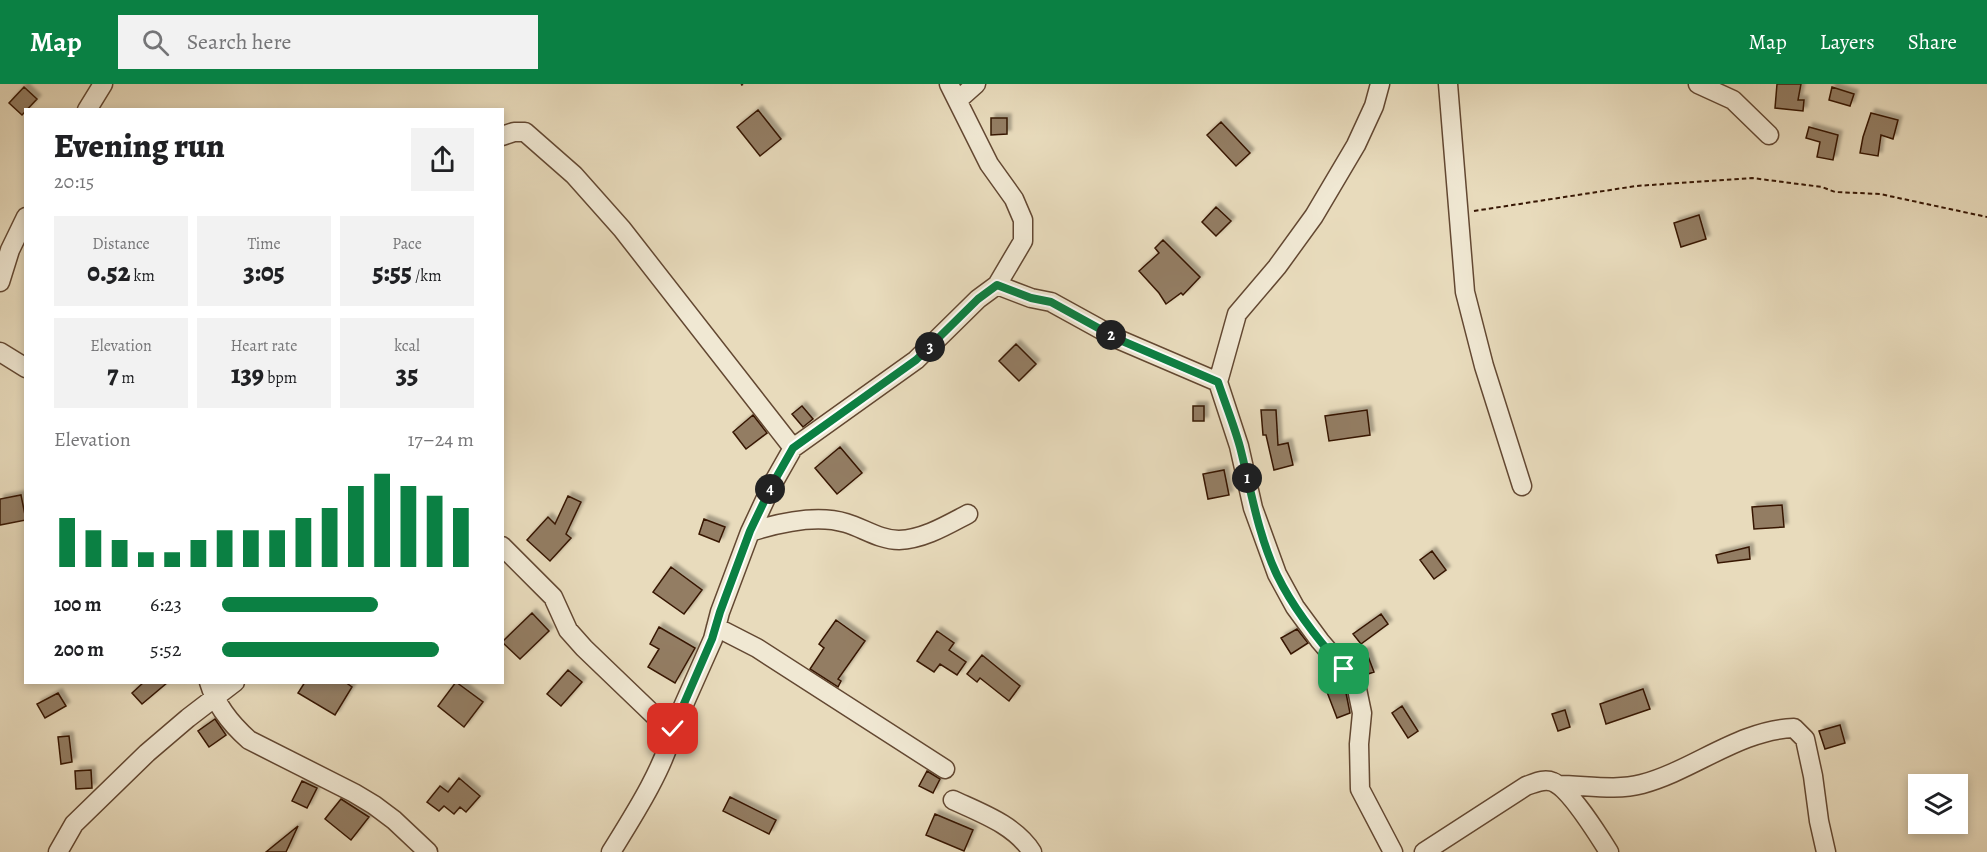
<!DOCTYPE html>
<meta charset="utf-8">
<style>
:root{--surface:#fff;--page:#f2f2f2;--text:#202124;--muted:#757577;--accent:#0b8043}
body{margin:0;font-family:Alegreya,serif;background:var(--page);color:var(--text);height:100vh;display:flex;flex-direction:column;font-size:22px;white-space:nowrap}
*{box-sizing:border-box;margin:0}
p{font-size:20px;color:var(--muted)}
.icon{flex:none;width:33px;height:33px;fill:none;stroke:currentColor;stroke-width:2;stroke-linecap:round;stroke-linejoin:round}
.map{position:relative;flex:1;overflow:hidden}
.drawer{position:absolute;left:24px;top:24px;width:480px;height:576px;display:flex;flex-direction:column;background:var(--surface);border-radius:0px;box-shadow:0 3px 9px #0003}
.drawer>*{flex:none}
.buttons{position:absolute;left:1908px;top:690px;display:grid;gap:12px}
.buttons a{display:grid;place-items:center;width:60px;height:60px;border-radius:0px;background:var(--surface);box-shadow:0 3px 9px #0003;font-size:30px}
.pin{position:absolute;display:grid;place-items:center;width:51px;height:51px;color:#fff;margin:-26px;border-radius:12px;box-shadow:0 3px 9px #0006}
.km{position:absolute;width:30px;height:30px;margin:-15px;border-radius:50%;background:#222;color:#fff;font-size:16px;line-height:30px;text-align:center}
.round{display:grid;place-items:center;flex:none;width:63px;height:63px;border-radius:0px;background:var(--page)}
.headline{display:flex;align-items:center;justify-content:space-between;height:102px;padding:0 30px}
h1{font-size:33px;font-weight:800;line-height:45px}
.figures{display:grid;grid-template-columns:repeat(3,1fr);gap:9px;height:102px;padding:6px 30px}
.figures div{display:grid;align-content:center;border-radius:0px;background:var(--page);text-align:center}
.figures b{font-size:26px;font-weight:800}
.figures small{font-size:16px;font-weight:400}
.figures p{font-size:16px}
.chart{height:168px;padding:12px 30px}
.chart p{display:flex;justify-content:space-between}
.chart svg{width:100%;height:108px;margin-top:6px;stroke:var(--accent);stroke-width:6}
ul{padding:0 30px;list-style:none;font-size:20px}
li{display:grid;grid-template-columns:96px 72px 1fr;align-items:center;height:45px}
li i{height:15px;border-radius:8px;background:var(--accent)}
header{display:flex;align-items:center;gap:36px;box-sizing:border-box;height:84px;padding:0 30px;background:var(--accent);color:#fff}
header strong{font-size:28px}
nav{display:flex;gap:33px;margin-inline-start:auto;font-size:21px}
.search{width:420px;height:54px;background:var(--page);display:flex;align-items:center;gap:15px;box-sizing:border-box;padding:0 21px;border-radius:0px;color:var(--muted);font-size:22px}
.map>svg:first-child{display:block}
</style>
<header>
<strong>Map</strong>
<div class="search"><svg class="icon" aria-label="search" viewBox="0 0 24 24"><circle cx="10" cy="10" r="6"/><path d="M15 15l6 6"/></svg>Search here</div>
<nav><a>Map</a><a>Layers</a><a>Share</a></nav>
</header>
<div class="map">
<svg width="1987" height="768" viewBox="0 0 1987 768">
<defs>
<filter id="shadow"><feDropShadow dx="4" dy="-4" stdDeviation="1.5" flood-color="#0004"/></filter>
</defs>
<rect width="100%" height="100%" fill="#e8dbbc"/>
<filter id="stains"><feTurbulence type="fractalNoise" baseFrequency=".00333" numOctaves="4"/><feColorMatrix values="0 0 0 0 .2 0 0 0 0 .09 0 0 0 0 .02 0 0 0 .5 -.17"/></filter>
<radialGradient id="worn" r=".72"><stop offset=".6" stop-color="#630" stop-opacity="0"/><stop offset="1" stop-color="#630" stop-opacity=".3"/></radialGradient>
<path fill="#937d64" stroke="#371704" stroke-width="1.5" filter="url(#shadow)" d="M1777,0H1801L1798,16H1804L1803,27L1775,24Z
M24,3L37,15L22,31L9,19Z
M1832,3L1854,10L1850,22L1829,16Z
M758,26L781,55L760,72L737,43Z
M1871,29L1898,36L1893,55L1881,51L1878,72L1860,69L1863,53Z
M991,34H1007V50L991,51Z
M1221,38L1250,69L1236,82L1207,51Z
M1809,43L1838,51L1833,76L1817,73L1820,58L1806,54Z
M1216,123L1231,137L1216,152L1202,138Z
M1699,131L1706,155L1681,163L1674,139Z
M1163,156L1200,193L1183,211L1181,209L1166,220L1159,209L1139,187L1159,169L1155,164Z
M1016,260L1036,280L1019,297L999,277Z
M802,322L813,335L803,343L792,330Z
M1193,322H1204V337H1193Z
M1261,326H1276L1278,361L1288,359L1293,381L1274,386L1266,351H1263Z
M1367,326L1370,351L1329,357L1325,332Z
M753,331L767,349L746,365L733,348Z
M840,363L862,389L837,410L815,384Z
M1224,386L1229,411L1208,415L1203,390Z
M21,411L26,436L0,441V415Z
M568,412L581,418L566,450L571,454L550,477L527,456L548,433L555,440Z
M1782,421L1784,443L1754,445L1752,423Z
M704,435L725,443L719,458L699,450Z
M1749,463L1750,475L1718,479L1716,471Z
M1432,467L1446,486L1434,495L1420,476Z
M671,483L702,506L684,530L653,508Z
M532,529L549,547L520,575L502,558Z
M1381,530L1388,540L1361,560L1353,550Z
M836,536L865,557L838,595L841,597L838,603L810,585L824,564L819,560Z
M659,543L695,564L675,599L648,583L659,565L650,560Z
M1297,545L1308,559L1291,570L1281,554Z
M937,547L954,559L949,566L966,578L957,591L940,580L934,588L917,577Z
M1366,567L1374,588L1362,592L1354,572Z
M982,571L1020,602L1009,617L980,594L977,598L967,590Z
M568,586L582,598L561,622L547,610Z
M144,598H168L142,620L132,609Z
M305,598H345L352,603L335,631L298,609Z
M456,598L483,618L464,643L438,622Z
M1342,602L1346,609L1350,629L1337,634L1327,608Z
M1643,605L1650,625L1606,640L1600,620Z
M58,609L66,622L45,634L37,620Z
M1402,622L1418,647L1408,654L1392,629Z
M1565,626L1570,643L1558,647L1552,630Z
M215,635L226,651L209,663L198,647Z
M1840,641L1845,659L1825,665L1819,647Z
M69,652L72,678L61,680L58,653Z
M91,686L92,704L76,705L75,687Z
M927,687L940,695L933,709L919,702Z
M459,694L480,712L466,728L460,723L454,730L444,722L439,727L427,718L440,702L448,708Z
M302,697L317,704L307,724L292,717Z
M730,713L776,736L769,750L723,727Z
M341,715L369,733L351,756L325,735Z
M935,730L973,746L964,767L926,751Z
M298,742L286,768H266Z"/>
<g fill="none" stroke-linecap="round" stroke-linejoin="round">
<g stroke="#634832" stroke-width="21">
<path id="minor" d="M1380,0L1374,22L1356,61L1314,132L1277,183L1237,230L1218,298L1239,362L1253,424L1277,490L1295,523L1320,557L1344,585L1357,605L1362,629L1359,660L1360,705L1393,768
M1448,0L1465,208L1484,282L1522,402
M1698,0L1733,16L1769,51
M958,16L976,0
M87,26L103,0
M502,52L514,48H525L574,91L622,145L793,364
M0,198L10,166L26,133
M997,201L1031,214L1051,218L1120,256L1218,298
M0,268L26,284
M750,448C778,439 817,430 846,439C863,444 880,456 899,456C924,455 947,441 968,430
M502,462L553,513L568,546L584,564L659,636L673,645
M716,543L757,564L945,685
M209,598C216,622 231,640 249,656L354,709L374,721L394,736L428,768
M1558,701C1585,701 1616,707 1642,700C1694,686 1739,646 1794,644L1805,655L1813,692L1819,737L1826,768
M953,716C981,729 1015,741 1032,768
M58,768L74,740L147,669L188,634L235,598
M611,768C632,734 665,683 673,645L713,555L720,528L750,448L772,401L793,364L916,276L978,215L997,201L1023,157V136L1014,115L989,80L949,0
M1424,768L1526,702C1535,699 1544,694 1553,698C1569,704 1599,752 1609,768"/>
</g>
<path stroke="#371704" stroke-width="2" stroke-dasharray="4.5 3" stroke-linecap="butt" d="M741,1L743,0
M1474,127L1636,102L1752,94L1822,103L1835,108L1880,110L1987,133"/>
<use href="#minor" stroke="#f0e8d3" stroke-width="18"/>
</g>
<g fill="none" stroke-linecap="round" stroke-linejoin="round">
<g stroke="#fff" stroke-width="12">
<path id="route" d="M673,645L712,555L720,528L750,447L772,401L793,364L916,276L978,215L997,201L1031,214L1051,218L1120,256L1218,298C1225,319 1234,341 1240,363C1251,406 1258,451 1277,491C1294,526 1318,556 1344,585"/>
</g>
<use href="#route" stroke="#0b8043" stroke-width="8"/>
</g>
<rect width="100%" height="100%" filter="url(#stains)"/>
<rect width="100%" height="100%" fill="url(#worn)"/>
</svg>
<div class="buttons">
<a><svg class="icon" aria-label="layers" viewBox="0 0 24 24"><path d="M12 4l9 5-9 5-9-5zM3 14l9 5 9-5"/></svg></a>
</div>
<div class="pin" style="left:1344px;top:585px;background:#1e9e55"><svg class="icon" aria-label="arrive" viewBox="0 0 24 24"><path d="M6 21V4h12l-3 4 3 4H6"/></svg></div>
<div class="pin" style="left:673px;top:645px;background:#d93025"><svg class="icon" aria-label="check" viewBox="0 0 24 24"><path d="M5 12l5 5 9-10"/></svg></div>
<b class="km" style="left:1247px;top:394px">1</b>
<b class="km" style="left:1111px;top:251px">2</b>
<b class="km" style="left:930px;top:263px">3</b>
<b class="km" style="left:770px;top:405px">4</b>
<section class="drawer">
<div class="headline"><div><h1>Evening run</h1><p>20:15</p></div><a class="round"><svg class="icon" aria-label="share" viewBox="0 0 24 24"><path d="M12 15V3M7 8l5-5 5 5M5 13v7h14v-7"/></svg></a></div>
<div class="figures">
<div><p>Distance</p><b>0.52<small> km</small></b></div>
<div><p>Time</p><b>3:05</b></div>
<div><p>Pace</p><b>5:55<small> /km</small></b></div>
</div>
<div class="figures">
<div><p>Elevation</p><b>7<small> m</small></b></div>
<div><p>Heart rate</p><b>139<small> bpm</small></b></div>
<div><p>kcal</p><b>35</b></div>
</div>
<div class="chart"><p><span>Elevation</span>17–24 m</p>
<svg viewBox="0 0 160 44" preserveAspectRatio="none"><path d="M5 44V24M15 44V29M25 44V33M35 44V38M45 44V38M55 44V33M65 44V29M75 44V29M85 44V29M95 44V24M105 44V20M115 44V11M125 44V6M135 44V11M145 44V15M155 44V20"/></svg>
</div>
<ul>
<li><b>100 m</b>6:23<i style="width:62%"></i></li>
<li><b>200 m</b>5:52<i style="width:86%"></i></li>
</ul>
</section>
</div>
